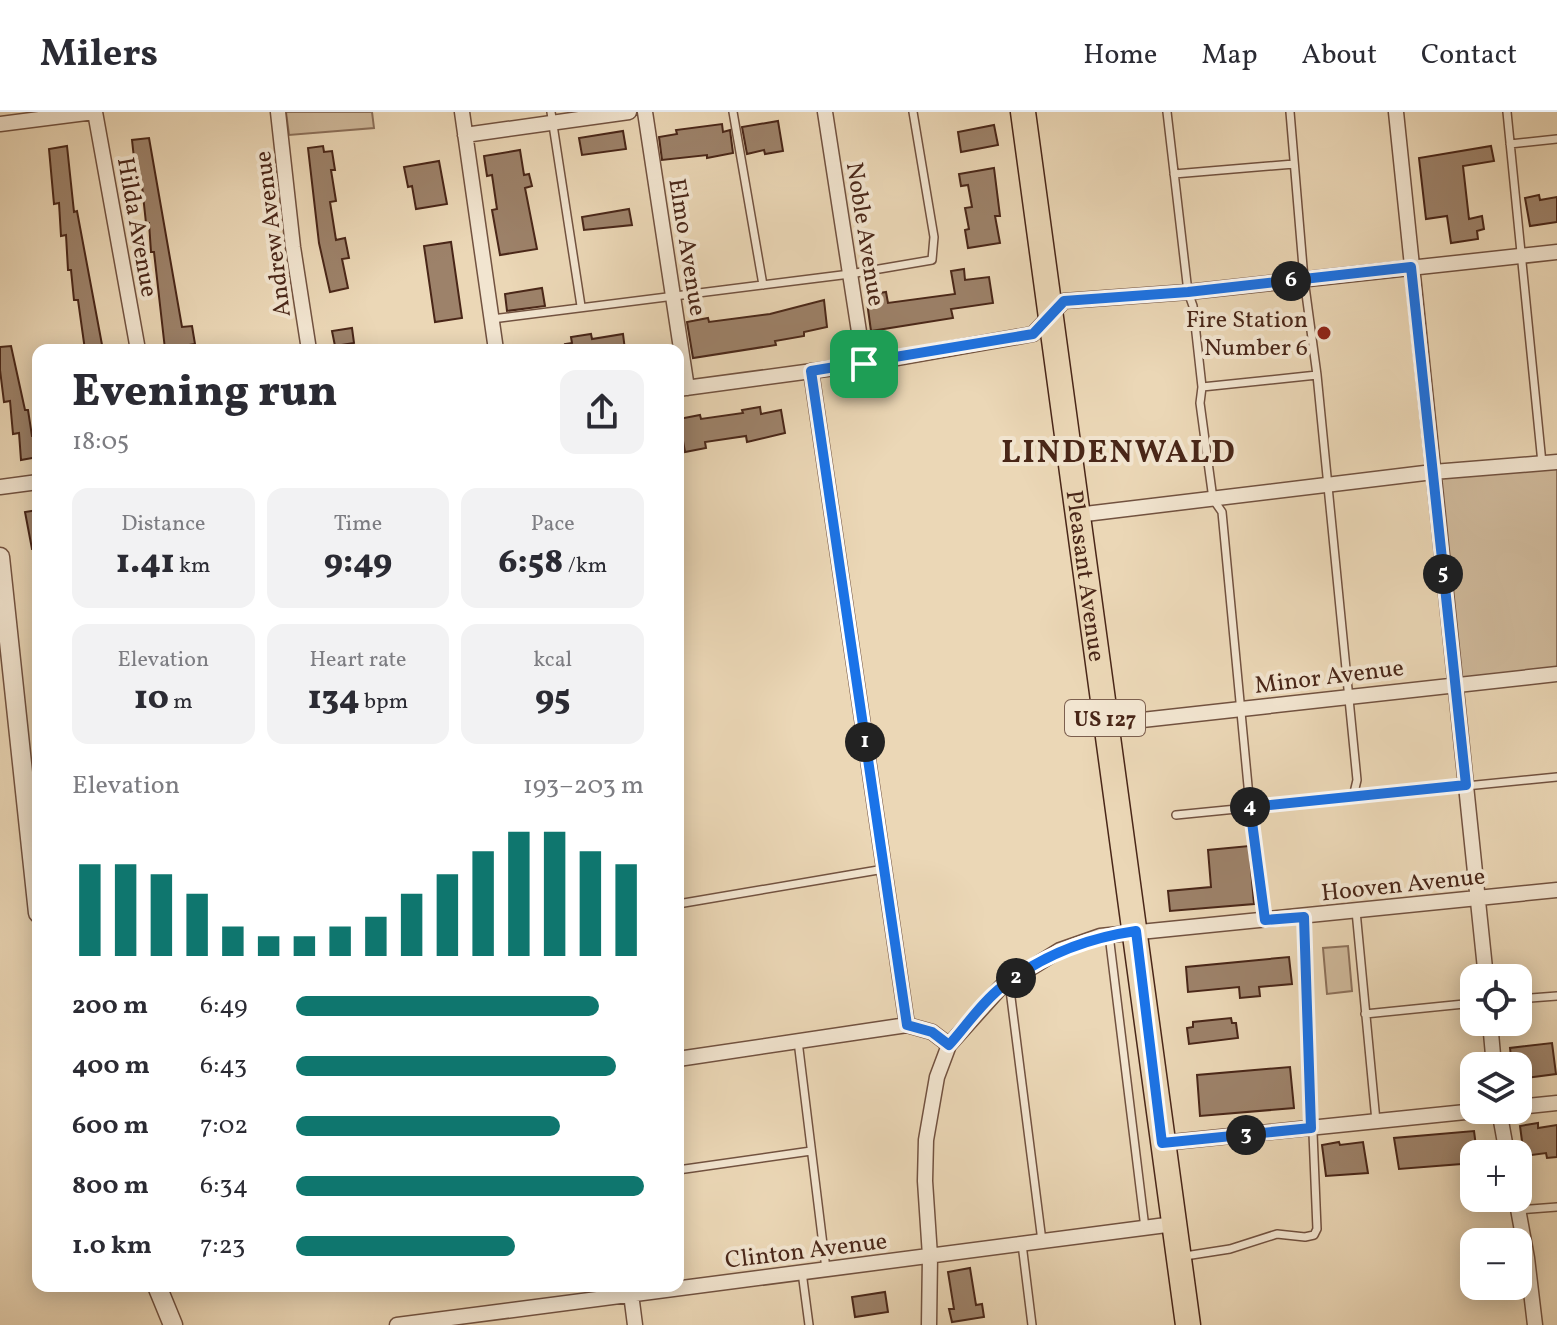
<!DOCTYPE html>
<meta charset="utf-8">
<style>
:root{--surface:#fff;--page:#f2f2f3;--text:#2b2b33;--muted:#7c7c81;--line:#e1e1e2;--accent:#0f766e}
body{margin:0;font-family:Vollkorn,serif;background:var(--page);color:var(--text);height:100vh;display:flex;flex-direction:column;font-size:30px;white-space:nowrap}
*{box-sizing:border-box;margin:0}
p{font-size:26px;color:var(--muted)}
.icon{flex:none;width:44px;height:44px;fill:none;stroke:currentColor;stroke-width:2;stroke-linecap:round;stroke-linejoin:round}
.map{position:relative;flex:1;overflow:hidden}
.panel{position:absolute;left:32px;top:232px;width:652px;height:948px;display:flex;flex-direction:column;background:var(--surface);border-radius:16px;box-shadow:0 4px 20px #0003}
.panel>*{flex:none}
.buttons{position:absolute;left:1460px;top:852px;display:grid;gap:16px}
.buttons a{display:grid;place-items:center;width:72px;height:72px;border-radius:16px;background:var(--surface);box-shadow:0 4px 20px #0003;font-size:40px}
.pin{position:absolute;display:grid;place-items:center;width:68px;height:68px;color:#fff;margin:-34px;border-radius:16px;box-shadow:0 4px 12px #0006}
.km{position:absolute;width:40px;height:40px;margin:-20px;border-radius:50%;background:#222;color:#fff;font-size:22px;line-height:40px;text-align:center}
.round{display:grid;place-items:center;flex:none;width:84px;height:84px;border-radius:16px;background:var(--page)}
.overview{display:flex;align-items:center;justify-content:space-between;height:136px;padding:0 40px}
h1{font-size:44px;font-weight:800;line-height:60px}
.metrics{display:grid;grid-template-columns:repeat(3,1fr);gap:12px;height:136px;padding:8px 40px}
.metrics div{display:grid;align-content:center;border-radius:16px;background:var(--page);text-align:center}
.metrics b{font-size:34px;font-weight:800}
.metrics small{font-size:22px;font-weight:400}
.metrics p{font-size:22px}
.chart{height:224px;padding:16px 40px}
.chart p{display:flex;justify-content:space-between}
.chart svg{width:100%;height:144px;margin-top:8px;stroke:var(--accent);stroke-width:6}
ul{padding:0 40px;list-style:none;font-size:26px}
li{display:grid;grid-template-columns:128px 96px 1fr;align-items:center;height:60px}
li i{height:20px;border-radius:10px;background:var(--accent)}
header{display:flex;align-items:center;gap:48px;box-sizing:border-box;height:112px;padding:0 40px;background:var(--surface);border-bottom:2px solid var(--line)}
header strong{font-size:38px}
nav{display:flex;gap:44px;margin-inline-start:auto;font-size:28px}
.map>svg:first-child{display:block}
</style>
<header>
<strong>Milers</strong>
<nav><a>Home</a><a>Map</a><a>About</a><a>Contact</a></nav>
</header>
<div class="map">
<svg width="1557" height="1213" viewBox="0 0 1557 1213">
<rect width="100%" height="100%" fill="#ebd7b6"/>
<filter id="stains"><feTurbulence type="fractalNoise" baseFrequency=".0025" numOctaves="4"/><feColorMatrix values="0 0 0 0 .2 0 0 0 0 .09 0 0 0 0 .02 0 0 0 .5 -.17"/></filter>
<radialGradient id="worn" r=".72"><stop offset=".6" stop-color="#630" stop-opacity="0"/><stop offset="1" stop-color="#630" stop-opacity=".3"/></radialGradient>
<path fill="#cfb99b" stroke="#8c705a" stroke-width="2" d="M286,0H372L374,16L289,23Z
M1557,350V562L1455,572L1433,360Z
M1348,834L1352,879L1327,882L1323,836Z"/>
<path fill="#9d826a" stroke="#492618" stroke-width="2" d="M778,9L783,39L765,42L764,38L747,42L742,15Z
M722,12L723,20L730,18L733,41L707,46V43L662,48L659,25L677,22L676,18Z
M994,13L998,33L961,40L958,20Z
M623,19L626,37L582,43L579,26Z
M149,26L182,215L192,214L195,232L165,237L154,140H151L149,111H146L142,74H137L132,28Z
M67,34L74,100L77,99L103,238H85L78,188H74L71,158H68L66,123L61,124L59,91L54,92L49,37Z
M323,34L324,40L332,39L335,58H331L336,89L330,90L336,128L345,126L349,146L342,147L348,176L330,180L319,131L308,36Z
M1491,34L1494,49L1463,54L1469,107L1482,104L1484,117L1477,119L1478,127L1451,131L1447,104L1426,107L1419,46Z
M520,38L524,63L529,62L532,74L525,76L537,137L500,143L492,98L497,97L492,63L487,64L484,44Z
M439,49L447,92L416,97L412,74L408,75L404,55Z
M994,56L1000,104H995L1000,131L968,136L965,118L969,117L965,96L972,95L968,73L961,74L959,62Z
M1539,83L1540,88L1557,85V110L1530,114L1525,86Z
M629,97L632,113L584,118L582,105Z
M451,130L462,206L435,210L424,134Z
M964,157L965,168L989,165L993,191L951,197L953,206L871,219L866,183L886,180L888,191L955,182L951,159Z
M542,176L545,194L507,199L505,182Z
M824,188L827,215L804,220V224L775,229L776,233L693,246L687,210L708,206L709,210L770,202Z
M352,216L354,231L335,234L332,219Z
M591,222L592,227L623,222L625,238H566L565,232L572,231L571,225Z
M11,234L25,298H28L32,324H37L38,332V345L21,348L19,321L13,322L10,289L4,290L0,258V235Z
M760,295L761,302L781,298L785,321L747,330L746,324L705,330L706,336L685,340L679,307L700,303L701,307L743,301L742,298Z
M38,398V437H32L25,400Z
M1249,734L1254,792L1170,799L1168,779L1211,775L1208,738Z
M1289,845L1292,872L1259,875L1260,884L1240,886L1239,875L1188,880L1186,855Z
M1231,906L1232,911H1236L1238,926L1189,932L1187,916L1193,915V910Z
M1552,931L1556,962L1518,967V954H1512L1510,936Z
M1290,955L1294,996L1200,1004L1197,963Z
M1538,1011V1016L1557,1013V1045L1547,1046L1546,1041L1524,1044L1520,1014Z
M1474,1019L1477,1042H1474V1051L1399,1057L1394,1026Z
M1339,1030L1340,1033L1363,1030L1368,1061L1326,1064L1322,1033Z
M970,1156L976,1193L982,1192L984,1205L952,1210L949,1197H954L948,1160Z
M885,1180L888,1200L855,1205L852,1185Z"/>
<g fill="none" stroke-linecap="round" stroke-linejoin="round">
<g stroke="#725240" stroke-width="10">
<path id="service" d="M551,0L581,194
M733,0L763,173
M1167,0L1188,180L1193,194L1202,275L1200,291L1213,387L1222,400L1250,695L1265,808
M1290,0L1304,167L1317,263L1357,668L1353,685
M1507,0L1542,351
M1510,32L1557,27
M1174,62L1294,52
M492,207L850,162L932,148L934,125L913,0
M1202,275L1317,263
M1176,703L1557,665
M678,792L884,757
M1356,799L1376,1009
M1109,823L1145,1116
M1009,870L1042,1129
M1518,887L1557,884
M1365,902L1474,891
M798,929L826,1157
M678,1058L811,1039
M1518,1098L1557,1095
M1022,1132L1032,1213
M1185,1144L1230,1137L1277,1122L1305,1125L1314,1123L1317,1117L1304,805
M802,1160L809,1213"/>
</g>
<g stroke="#725240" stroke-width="17">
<path id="minor" d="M95,0L138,238
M278,0L293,135L309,238
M462,0L496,238
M645,0L687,276
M825,0L864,252
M1396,0L1486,866
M0,12L94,0
M465,23L629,0
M811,259L907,913
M678,277L864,252L1033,222L1064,189L1188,180L1557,140
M0,375L38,370
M1077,403L1433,360L1557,350
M1106,612L1557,562
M1490,910L1494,954
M678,947L907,913L932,920L949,933L1002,874L1060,838L1100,824L1557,778
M1518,995L1557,991
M1499,998L1507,1042
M1162,1031L1485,998
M1516,1086L1527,1146L1535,1213
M630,1174L635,1213
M397,1213L1174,1112
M929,1213L930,1144L925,1069L926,1028L937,965L949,933"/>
</g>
<g stroke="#725240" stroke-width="21">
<path id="tertiary" d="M0,445L38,801
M157,1174L173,1213"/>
</g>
<g stroke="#492618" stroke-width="27">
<g id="primary">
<path id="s1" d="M1023,0L1188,1213"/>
</g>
</g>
<use href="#service" stroke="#f2e5d0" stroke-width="7"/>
<use href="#minor" stroke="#f2e5d0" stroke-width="14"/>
<use href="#tertiary" stroke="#f2e5d0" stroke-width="18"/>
<use href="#primary" stroke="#ebd7b6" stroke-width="24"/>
</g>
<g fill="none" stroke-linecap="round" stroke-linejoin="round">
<g stroke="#fff" stroke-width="16">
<path id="route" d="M1411,155L1466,673L1250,695L1265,808L1304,805L1311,1016L1162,1031L1136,819C1087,826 1043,843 1004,873C983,889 966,914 949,933L932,920L907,913L811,259L1033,222L1064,189L1188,180Z"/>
</g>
<use href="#route" stroke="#1a73e8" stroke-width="10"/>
</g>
<circle fill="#8f2418" stroke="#f2e5d0" stroke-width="3" cx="1324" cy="221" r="8"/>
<g text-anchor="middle" stroke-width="8" stroke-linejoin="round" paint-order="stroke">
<rect fill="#f2e5d0" stroke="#7c5f4f" stroke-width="2" x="1065" y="588" width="80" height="36" rx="6"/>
<g font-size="22" font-weight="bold" fill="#492618">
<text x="1105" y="614">US 127</text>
</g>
<g font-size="24" fill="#492618" stroke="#f2e5d0">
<text transform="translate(138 115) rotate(80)" y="8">Hilda Avenue</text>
<text transform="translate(272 122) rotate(-97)" y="8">Andrew Avenue</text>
<text transform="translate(866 122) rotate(81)" y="8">Noble Avenue</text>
<text transform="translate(688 135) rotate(81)" y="8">Elmo Avenue</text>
<text dy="8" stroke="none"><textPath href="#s1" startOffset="468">Pleasant Avenue</textPath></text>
<text transform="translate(1329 564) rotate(-7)" y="8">Minor Avenue</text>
<text transform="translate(1403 772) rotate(-6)" y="8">Hooven Avenue</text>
<text transform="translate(806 1138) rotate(-7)" y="8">Clinton Avenue</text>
</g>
<g font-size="24" fill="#492618" stroke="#f2e5d0" text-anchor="end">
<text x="1308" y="215">Fire Station<tspan x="1308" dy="28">Number 6</tspan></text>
</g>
<g font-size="32" font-weight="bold" letter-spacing="2" fill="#492618" stroke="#f2e5d0">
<text x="1119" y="350">LINDENWALD</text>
</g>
</g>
<rect width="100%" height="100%" filter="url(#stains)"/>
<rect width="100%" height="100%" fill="url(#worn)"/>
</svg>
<div class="buttons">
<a><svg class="icon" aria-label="locate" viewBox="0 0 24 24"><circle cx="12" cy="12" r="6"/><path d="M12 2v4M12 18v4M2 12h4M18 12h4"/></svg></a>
<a><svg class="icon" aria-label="layers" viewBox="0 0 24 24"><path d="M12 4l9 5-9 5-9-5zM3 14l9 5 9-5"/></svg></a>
<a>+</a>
<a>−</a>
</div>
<div class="pin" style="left:864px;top:252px;background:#1e9e55"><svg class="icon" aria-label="arrive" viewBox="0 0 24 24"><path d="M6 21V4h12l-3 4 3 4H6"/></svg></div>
<b class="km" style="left:865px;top:630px">1</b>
<b class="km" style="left:1016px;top:866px">2</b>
<b class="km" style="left:1246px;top:1023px">3</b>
<b class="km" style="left:1250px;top:695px">4</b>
<b class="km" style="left:1443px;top:462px">5</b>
<b class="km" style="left:1291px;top:169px">6</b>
<section class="panel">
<div class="overview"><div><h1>Evening run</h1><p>18:05</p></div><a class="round"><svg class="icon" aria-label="share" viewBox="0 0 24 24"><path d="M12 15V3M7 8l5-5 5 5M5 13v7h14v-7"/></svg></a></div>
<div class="metrics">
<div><p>Distance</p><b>1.41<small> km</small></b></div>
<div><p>Time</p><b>9:49</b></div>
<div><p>Pace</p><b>6:58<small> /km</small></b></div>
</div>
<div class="metrics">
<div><p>Elevation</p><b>10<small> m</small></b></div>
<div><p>Heart rate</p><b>134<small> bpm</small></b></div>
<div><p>kcal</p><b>95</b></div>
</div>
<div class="chart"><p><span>Elevation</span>193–203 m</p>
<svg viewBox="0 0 160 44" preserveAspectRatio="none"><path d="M5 44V16M15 44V16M25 44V19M35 44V25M45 44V35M55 44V38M65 44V38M75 44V35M85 44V32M95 44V25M105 44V19M115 44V12M125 44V6M135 44V6M145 44V12M155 44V16"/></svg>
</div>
<ul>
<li><b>200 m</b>6:49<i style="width:87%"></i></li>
<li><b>400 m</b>6:43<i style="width:92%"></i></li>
<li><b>600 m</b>7:02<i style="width:76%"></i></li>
<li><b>800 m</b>6:34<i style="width:100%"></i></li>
<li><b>1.0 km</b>7:23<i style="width:63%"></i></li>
</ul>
</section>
</div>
